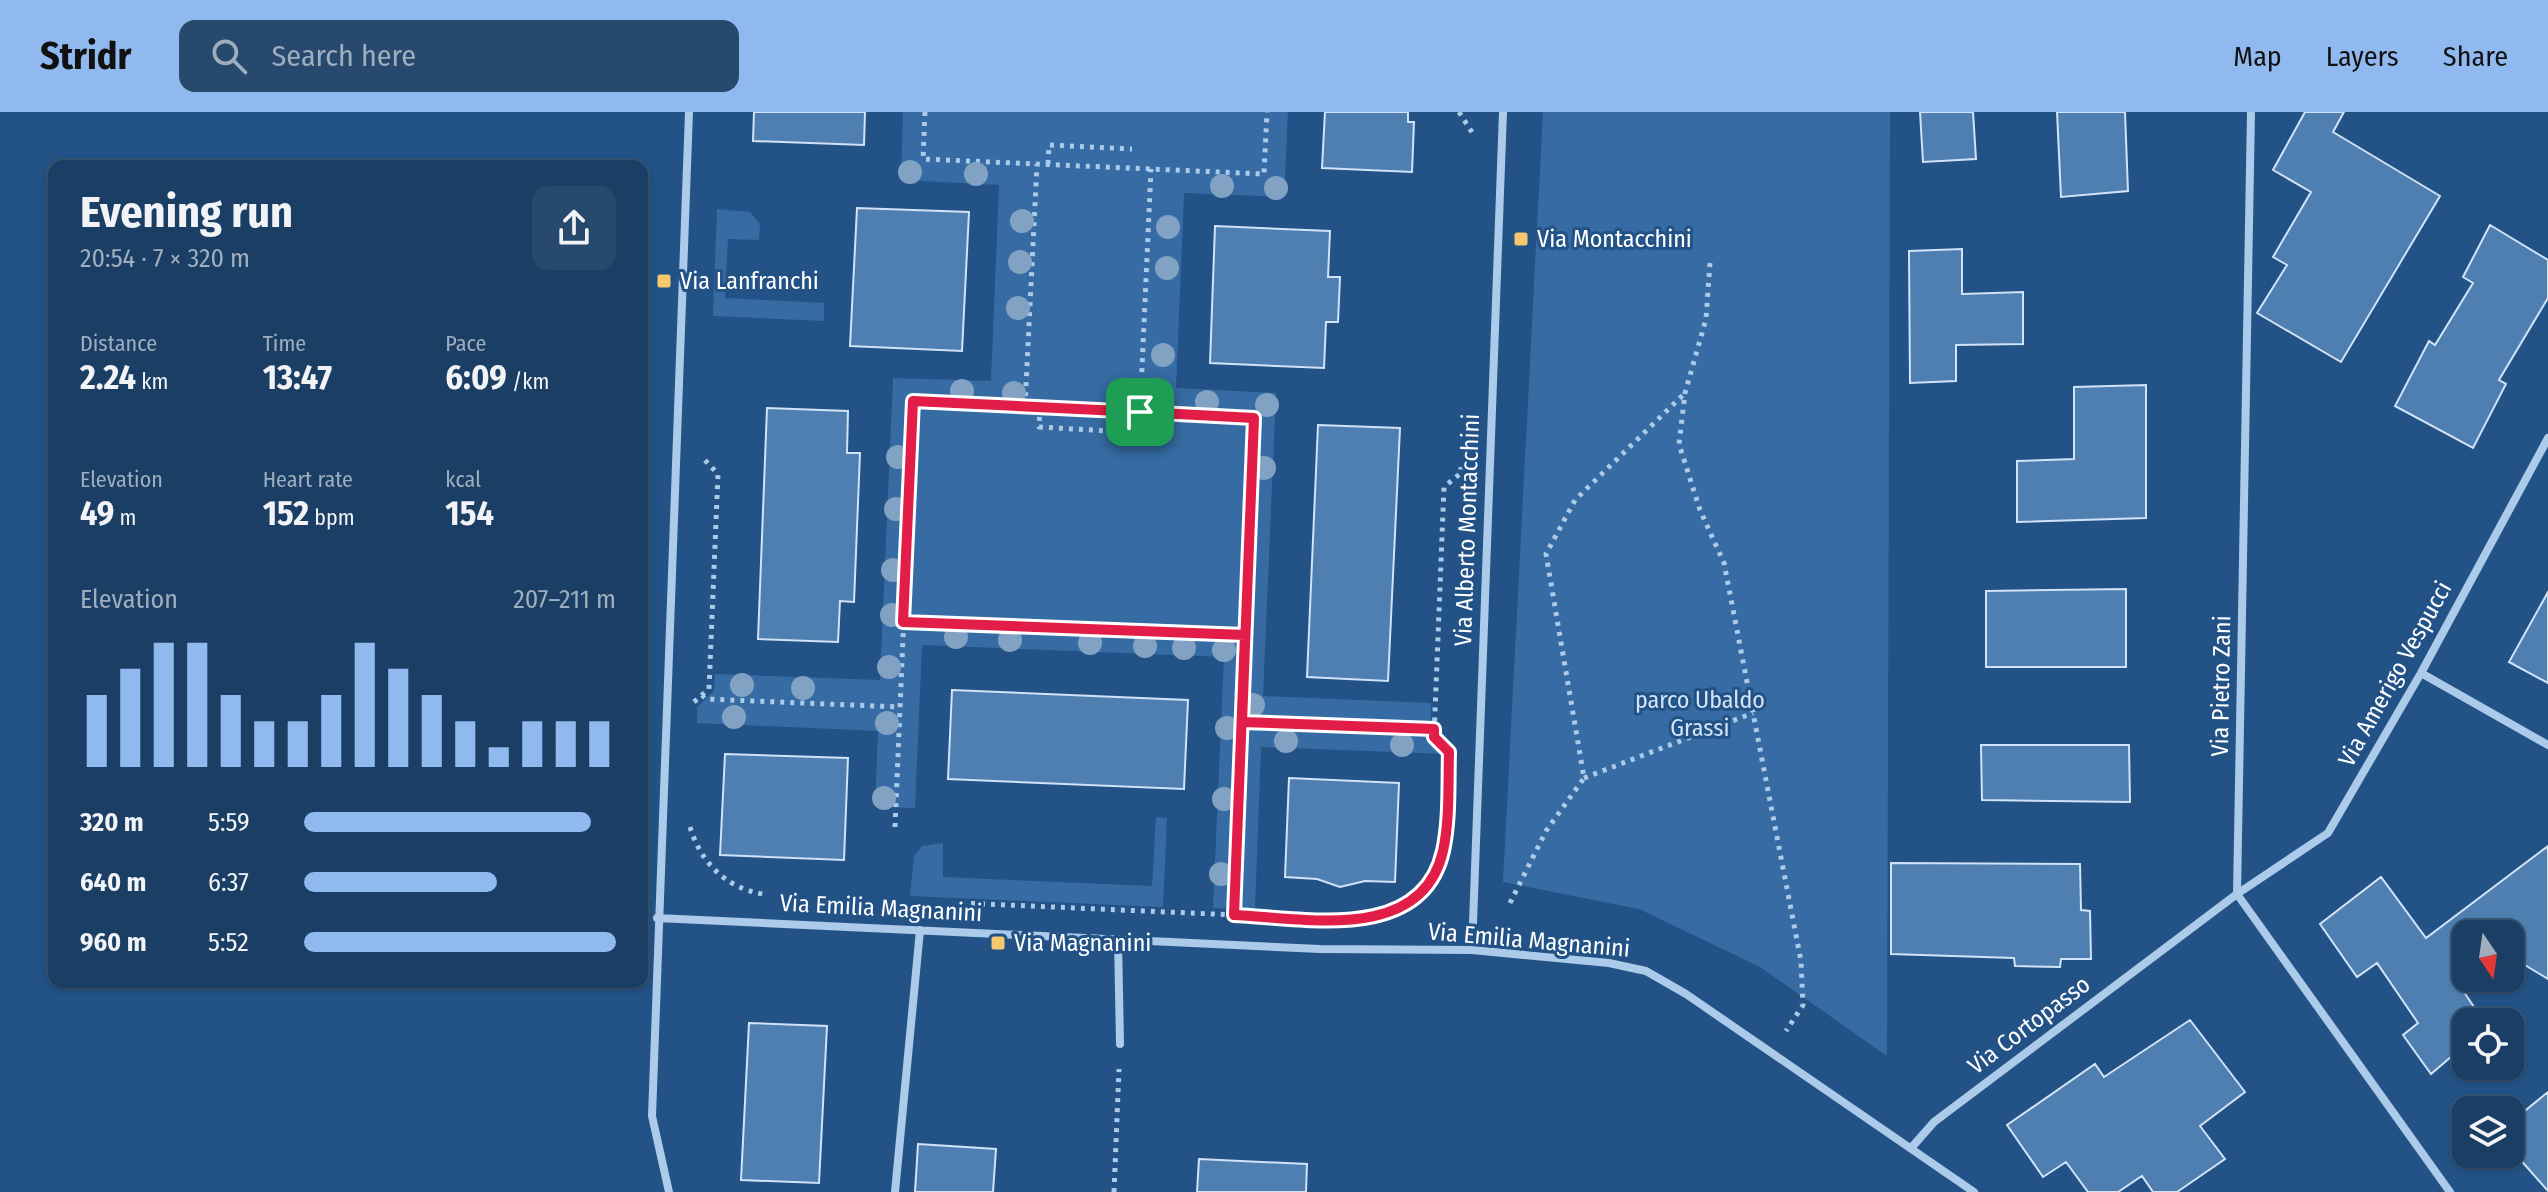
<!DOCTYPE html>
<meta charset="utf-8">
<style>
:root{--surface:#1a3e64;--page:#27496d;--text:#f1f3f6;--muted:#9faebf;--line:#385778;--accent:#90b9f0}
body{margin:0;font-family:"Fira Sans Condensed",sans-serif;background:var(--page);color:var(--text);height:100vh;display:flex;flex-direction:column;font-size:30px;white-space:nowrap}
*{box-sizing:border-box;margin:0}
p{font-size:26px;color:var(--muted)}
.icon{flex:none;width:44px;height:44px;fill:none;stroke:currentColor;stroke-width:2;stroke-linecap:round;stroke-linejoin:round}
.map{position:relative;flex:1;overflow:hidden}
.sheet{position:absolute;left:48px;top:48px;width:600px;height:828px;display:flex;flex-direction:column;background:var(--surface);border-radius:16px;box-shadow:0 2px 6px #0004,0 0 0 2px var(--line)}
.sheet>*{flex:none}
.needle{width:52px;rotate:167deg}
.buttons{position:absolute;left:2452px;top:808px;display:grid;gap:16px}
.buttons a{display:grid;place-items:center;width:72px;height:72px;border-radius:16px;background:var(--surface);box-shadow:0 2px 6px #0004,0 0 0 2px var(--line);font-size:40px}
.pin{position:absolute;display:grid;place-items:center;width:68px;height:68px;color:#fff;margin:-34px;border-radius:16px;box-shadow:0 4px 12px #0006}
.round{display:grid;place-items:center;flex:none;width:84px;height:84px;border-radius:16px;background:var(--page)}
.overview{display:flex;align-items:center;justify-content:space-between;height:136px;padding:0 32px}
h1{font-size:44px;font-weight:700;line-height:60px}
.figures{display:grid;grid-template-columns:repeat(3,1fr);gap:12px;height:136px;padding:8px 32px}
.figures div{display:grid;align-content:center}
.figures b{font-size:34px;font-weight:700}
.figures small{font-size:22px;font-weight:400}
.figures p{font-size:22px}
.chart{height:224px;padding:16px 32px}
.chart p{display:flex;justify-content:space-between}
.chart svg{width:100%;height:144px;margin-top:8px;stroke:var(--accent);stroke-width:6}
ul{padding:0 32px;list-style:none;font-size:26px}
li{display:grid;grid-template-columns:128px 96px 1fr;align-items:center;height:60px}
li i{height:20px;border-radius:10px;background:var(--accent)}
header{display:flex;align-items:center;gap:48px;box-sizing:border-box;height:112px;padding:0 40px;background:var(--accent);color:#111}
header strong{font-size:38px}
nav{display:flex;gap:44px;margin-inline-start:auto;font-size:28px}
.search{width:560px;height:72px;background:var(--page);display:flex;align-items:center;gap:20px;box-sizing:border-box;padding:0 28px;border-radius:16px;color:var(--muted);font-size:30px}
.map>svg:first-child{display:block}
</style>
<header>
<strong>Stridr</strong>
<div class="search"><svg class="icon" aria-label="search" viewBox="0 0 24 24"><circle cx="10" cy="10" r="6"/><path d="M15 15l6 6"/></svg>Search here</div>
<nav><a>Map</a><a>Layers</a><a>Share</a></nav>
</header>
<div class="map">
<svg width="2548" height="1080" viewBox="0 0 2548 1080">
<rect width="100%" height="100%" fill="#225286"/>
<path fill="#366ca3" d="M903,0H1288L1284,85L1184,81L1176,276L1276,281L1263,584L1431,591L1430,628L1445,642L1261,635L1255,798L1213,796L1224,545L922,533L915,696L875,695L878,619L697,611V595L714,579L715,562L880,568L893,266L991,269L999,73L901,68Z
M1543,0H1890L1887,944L1760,855L1639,797L1503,770Z
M717,97L750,100L760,112L759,128L728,127L725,186L824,191V209L713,204Z
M1156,705L1167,706L1163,795L910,784L914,744L922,734L943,731V765L1152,774Z"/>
<path fill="#4f7eb0" stroke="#d0e3f7" stroke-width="2" d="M754,0H865L864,33L753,29Z
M1325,0H1408V10H1414L1412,60L1322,56Z
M1920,0H1973L1976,47L1923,50Z
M2057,0H2125L2128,79L2061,85Z
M2305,0H2344L2333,20L2440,84L2341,250L2257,201L2287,153L2273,145L2311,80L2273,58Z
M857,96L969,100L962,239L850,234Z
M2490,113L2548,148V186L2499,268L2506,272L2473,336L2395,294L2429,229L2435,233L2473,171L2463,165Z
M1215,114L1330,119L1328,165H1340L1338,210H1326L1324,256L1210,251Z
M1962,137V182L2023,180V232L1956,233V269L1910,271L1909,139Z
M2146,273V406L2017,410V349L2074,347V275Z
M767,296L848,299L847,341H860L854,490L840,489L838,530L758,527Z
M1318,313L1400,316L1388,569L1307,565Z
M2126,477V555H1986V479Z
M2548,480V571L2509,550Z
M952,578L1188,588L1184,677L948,667Z
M1981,633H2129L2130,690L1982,688Z
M725,642L848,646L844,748L720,743Z
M1289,666L1399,671L1395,770L1365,769L1340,775L1317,767L1285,765Z
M2548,734V867L2510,844V822H2466V866H2481L2464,880L2484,910H2466V932L2431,962L2403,923L2418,911L2377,851L2357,865L2320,812L2381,765L2426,826Z
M1891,751L2080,752L2081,798L2090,799L2091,847H2061L2060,855L2015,854L2014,846L1891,842Z
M2190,908L2245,980L2200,1014L2225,1047L2177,1080H2153L2142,1064L2118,1080H2088L2066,1050L2043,1065L2007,1013L2095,952L2104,965Z
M749,911L827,914L819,1071L741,1068Z
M2548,980V1079L2510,1036V1011Z
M918,1032L996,1037L993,1080H915Z
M1199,1047L1307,1052L1306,1080H1197Z"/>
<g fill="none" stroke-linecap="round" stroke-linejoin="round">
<path stroke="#accae9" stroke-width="5" stroke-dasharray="4 6" stroke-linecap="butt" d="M925,0L923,47L1264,62L1267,0
M1459,0L1475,25
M1048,52L1049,33L1132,37
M1710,151L1706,207L1685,281L1679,332L1700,398L1724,451L1801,849L1803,893L1786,919
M1025,294L1037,52
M1040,295L1039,315L1126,320
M1140,300L1151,57
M903,510L1245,523
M702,583L706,587L900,595
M694,590L709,577L718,362L702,345
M1242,610L1434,617
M1584,666L1753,601
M690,715C701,751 726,776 763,782
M895,715L913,289L1254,306L1234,803
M961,791L1351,808C1454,802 1446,718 1449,640L1434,625L1444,375L1461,361V355
M1510,791L1546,719L1584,666L1546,442L1575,388L1684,282
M1114,1080L1119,957"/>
<path stroke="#accae9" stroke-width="8" d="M2251,0L2237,782L2450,1080
M2421,561L2548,633
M657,806L1320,837L1472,838L1609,851L1646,859L1686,882L1974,1080
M1118,827L1120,932
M1472,838L1503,0
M1912,1035L1934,1010L2237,782L2328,721L2421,561L2548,326
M669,1080L652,1004L689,0
M895,1080L920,818"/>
</g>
<g fill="#82a2c4">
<circle cx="910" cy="60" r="12"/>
<circle cx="976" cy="62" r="12"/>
<circle cx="1222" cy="74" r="12"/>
<circle cx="1276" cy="76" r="12"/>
<circle cx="1022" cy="109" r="12"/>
<circle cx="1168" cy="115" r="12"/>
<circle cx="1020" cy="150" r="12"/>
<circle cx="1167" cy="156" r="12"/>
<circle cx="1018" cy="196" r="12"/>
<circle cx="1163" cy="243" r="12"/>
<circle cx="962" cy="279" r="12"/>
<circle cx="1014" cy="281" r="12"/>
<circle cx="1207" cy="290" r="12"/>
<circle cx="1267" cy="293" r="12"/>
<circle cx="898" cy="345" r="12"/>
<circle cx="1264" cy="356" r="12"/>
<circle cx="896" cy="397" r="12"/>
<circle cx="893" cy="458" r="12"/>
<circle cx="892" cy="503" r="12"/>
<circle cx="956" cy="525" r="12"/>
<circle cx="1010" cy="528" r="12"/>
<circle cx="1090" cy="531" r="12"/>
<circle cx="1145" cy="534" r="12"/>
<circle cx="1184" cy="536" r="12"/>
<circle cx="1224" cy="538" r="12"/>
<circle cx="889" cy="555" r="12"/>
<circle cx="742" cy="573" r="12"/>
<circle cx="803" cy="576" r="12"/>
<circle cx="1253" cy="593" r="12"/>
<circle cx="734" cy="605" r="12"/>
<circle cx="887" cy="611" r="12"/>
<circle cx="1227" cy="616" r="12"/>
<circle cx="1286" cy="629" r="12"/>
<circle cx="1402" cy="633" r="12"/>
<circle cx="884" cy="686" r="12"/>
<circle cx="1224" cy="687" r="12"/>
<circle cx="1221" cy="762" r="12"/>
</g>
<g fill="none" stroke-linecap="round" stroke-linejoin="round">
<g stroke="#fff" stroke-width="16">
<path id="route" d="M1140,300L913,289L903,510L1245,523L1234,803C1303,806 1422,832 1443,739C1450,707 1448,672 1449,640L1434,625V617L1242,610L1254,306L1140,300"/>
</g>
<use href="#route" stroke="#e11d48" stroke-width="10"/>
</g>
<g fill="#f5c86e" stroke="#225286" stroke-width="3">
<rect x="1513" y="119" width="16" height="16" rx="4"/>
<rect x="656" y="161" width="16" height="16" rx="4"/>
<rect x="990" y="823" width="16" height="16" rx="4"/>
</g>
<g text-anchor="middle" stroke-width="6" stroke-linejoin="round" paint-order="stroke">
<g font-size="24" fill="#fff" stroke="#225286" text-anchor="start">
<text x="1537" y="135">Via Montacchini</text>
<text x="680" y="177">Via Lanfranchi</text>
<text x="1014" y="839">Via Magnanini</text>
</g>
<g font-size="24" fill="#fff" stroke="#225286">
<text transform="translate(1467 418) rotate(-88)" y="8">Via Alberto Montacchini</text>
<text transform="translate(2395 562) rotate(-61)" y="8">Via Amerigo Vespucci</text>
<text transform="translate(2221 574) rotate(-89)" y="8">Via Pietro Zani</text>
<text transform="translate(881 796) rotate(3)" y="8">Via Emilia Magnanini</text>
<text transform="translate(1529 828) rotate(5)" y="8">Via Emilia Magnanini</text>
<text transform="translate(2029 913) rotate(-37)" y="8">Via Cortopasso</text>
</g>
<g font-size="24" fill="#d0e3f7" stroke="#225286">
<text x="1700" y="596">parco Ubaldo<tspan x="1700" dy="28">Grassi</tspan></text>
</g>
</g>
</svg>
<div class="buttons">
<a><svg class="needle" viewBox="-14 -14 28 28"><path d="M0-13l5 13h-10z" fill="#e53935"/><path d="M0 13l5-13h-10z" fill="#9faebf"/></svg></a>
<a><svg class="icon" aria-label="locate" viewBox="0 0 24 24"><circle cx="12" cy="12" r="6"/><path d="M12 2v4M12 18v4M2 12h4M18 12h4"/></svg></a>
<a><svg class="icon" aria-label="layers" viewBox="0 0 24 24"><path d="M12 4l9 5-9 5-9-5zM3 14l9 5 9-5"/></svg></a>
</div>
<div class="pin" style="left:1140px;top:300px;background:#1e9e55"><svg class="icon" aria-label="arrive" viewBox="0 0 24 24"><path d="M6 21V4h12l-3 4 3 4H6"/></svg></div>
<section class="sheet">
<div class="overview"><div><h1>Evening run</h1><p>20:54 · 7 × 320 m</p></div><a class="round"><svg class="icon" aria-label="share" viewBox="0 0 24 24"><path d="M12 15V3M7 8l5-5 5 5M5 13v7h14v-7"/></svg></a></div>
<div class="figures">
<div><p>Distance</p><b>2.24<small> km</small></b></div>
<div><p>Time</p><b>13:47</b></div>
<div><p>Pace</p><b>6:09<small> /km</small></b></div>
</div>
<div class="figures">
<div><p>Elevation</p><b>49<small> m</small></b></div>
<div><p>Heart rate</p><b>152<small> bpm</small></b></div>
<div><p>kcal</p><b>154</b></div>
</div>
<div class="chart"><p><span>Elevation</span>207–211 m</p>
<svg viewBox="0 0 160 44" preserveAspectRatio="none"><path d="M5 44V22M15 44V14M25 44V6M35 44V6M45 44V22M55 44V30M65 44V30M75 44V22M85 44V6M95 44V14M105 44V22M115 44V30M125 44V38M135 44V30M145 44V30M155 44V30"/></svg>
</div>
<ul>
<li><b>320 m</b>5:59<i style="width:92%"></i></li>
<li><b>640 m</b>6:37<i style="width:62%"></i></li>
<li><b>960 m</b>5:52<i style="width:100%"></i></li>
</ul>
</section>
</div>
